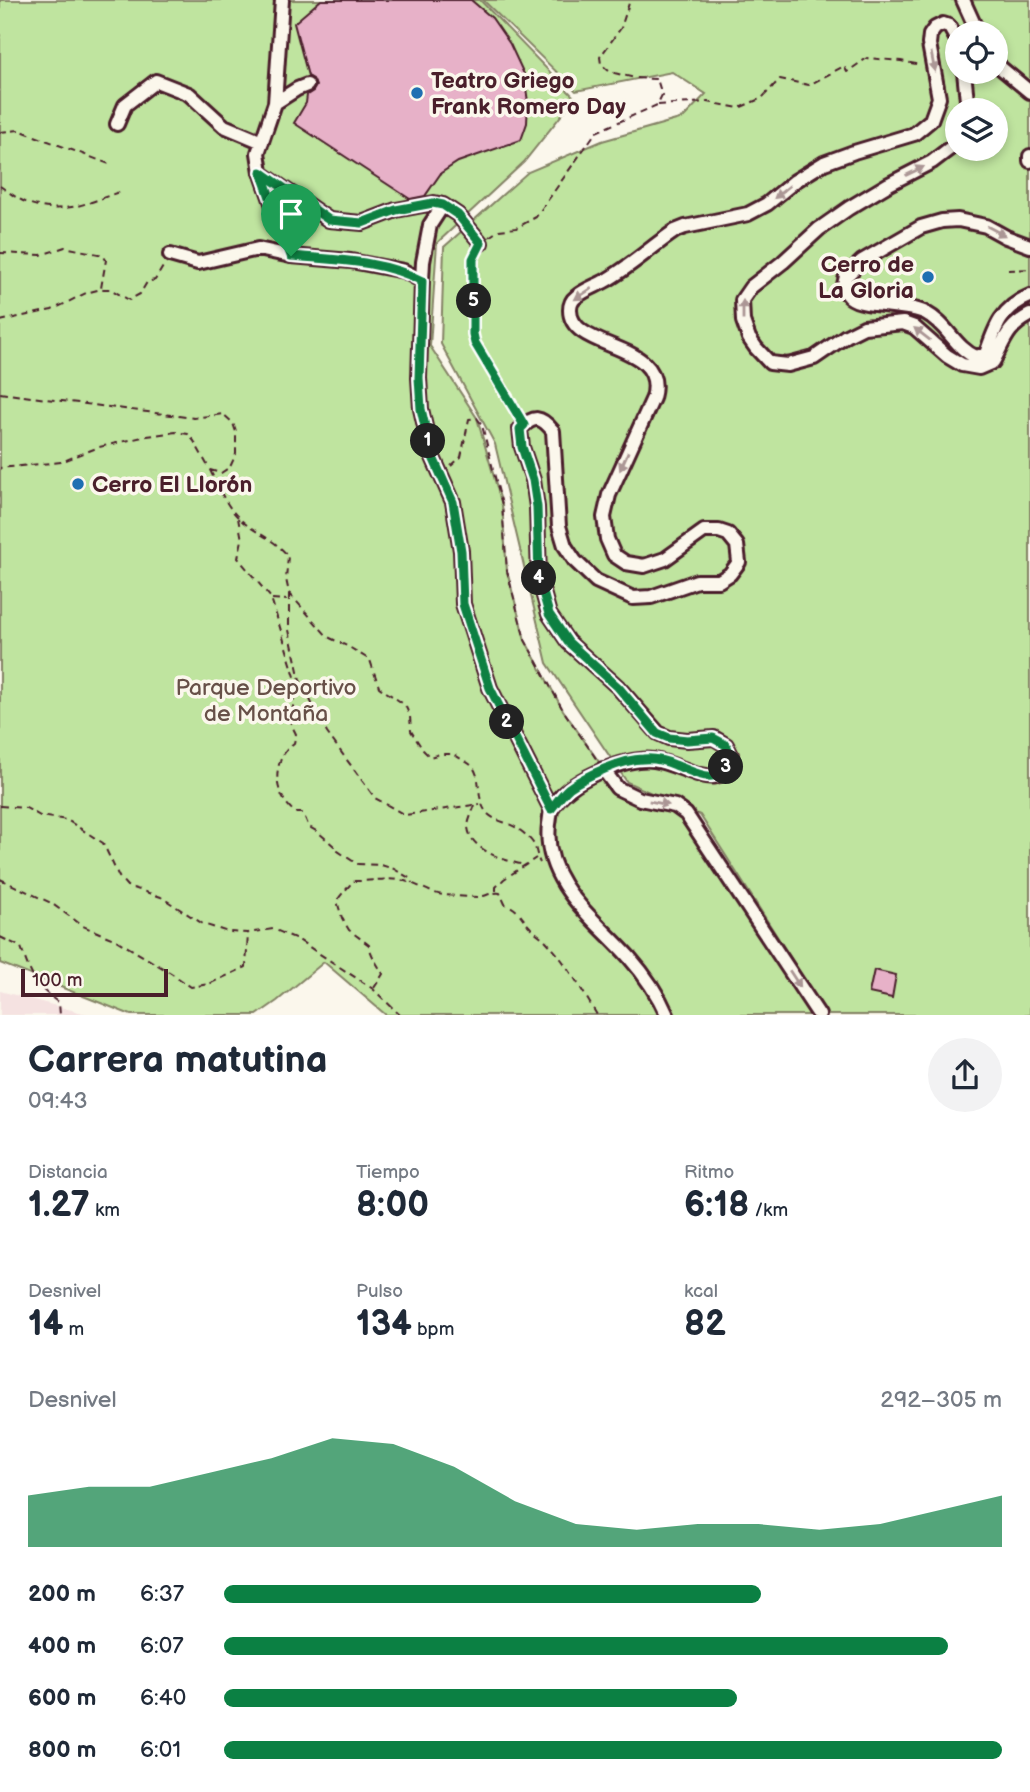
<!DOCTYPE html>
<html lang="es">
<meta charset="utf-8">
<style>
:root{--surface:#fff;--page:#f2f2f3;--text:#1f2937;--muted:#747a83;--accent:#0b8043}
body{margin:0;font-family:"Balsamiq Sans",sans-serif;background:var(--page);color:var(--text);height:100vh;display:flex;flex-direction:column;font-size:26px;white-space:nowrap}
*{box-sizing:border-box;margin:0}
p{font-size:23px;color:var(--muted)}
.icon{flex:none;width:38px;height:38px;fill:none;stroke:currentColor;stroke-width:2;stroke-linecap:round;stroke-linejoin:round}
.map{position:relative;height:1015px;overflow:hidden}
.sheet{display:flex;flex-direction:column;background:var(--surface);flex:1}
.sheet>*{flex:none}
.controls{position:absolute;left:945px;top:21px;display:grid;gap:14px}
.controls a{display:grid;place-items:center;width:63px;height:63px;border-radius:50%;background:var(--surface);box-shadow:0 4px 10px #0003;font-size:35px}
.scale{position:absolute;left:21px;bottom:18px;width:147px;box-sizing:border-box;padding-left:7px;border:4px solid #4a1f2b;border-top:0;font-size:19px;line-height:24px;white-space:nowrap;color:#4a1f2b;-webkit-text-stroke:5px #fbf7ec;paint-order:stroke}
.pin{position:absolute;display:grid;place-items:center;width:60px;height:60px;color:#fff;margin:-72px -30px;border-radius:50% 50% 50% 0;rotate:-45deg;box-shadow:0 0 7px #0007}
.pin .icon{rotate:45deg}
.km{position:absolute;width:35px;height:35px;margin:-18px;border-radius:50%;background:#222;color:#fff;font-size:19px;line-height:35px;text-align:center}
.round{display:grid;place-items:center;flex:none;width:74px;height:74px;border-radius:37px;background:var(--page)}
.headline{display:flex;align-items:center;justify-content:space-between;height:119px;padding:0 28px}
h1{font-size:38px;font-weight:800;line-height:52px}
.figures{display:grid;grid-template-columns:repeat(3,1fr);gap:10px;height:119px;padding:7px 28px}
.figures div{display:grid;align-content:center}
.figures b{font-size:35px;font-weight:800}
.figures small{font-size:19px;font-weight:400}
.figures p{font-size:19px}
.chart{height:196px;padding:14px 28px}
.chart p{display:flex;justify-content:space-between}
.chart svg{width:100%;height:126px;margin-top:7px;fill:var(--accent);opacity:.7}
ul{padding:0 28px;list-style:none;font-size:23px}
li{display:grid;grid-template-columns:112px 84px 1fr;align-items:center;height:52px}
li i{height:18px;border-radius:9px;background:var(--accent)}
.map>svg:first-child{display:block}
</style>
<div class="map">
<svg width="1030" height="1015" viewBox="0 0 1030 1015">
<rect width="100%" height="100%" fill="#fbf7ec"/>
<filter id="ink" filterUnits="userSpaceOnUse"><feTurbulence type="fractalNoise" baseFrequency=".0143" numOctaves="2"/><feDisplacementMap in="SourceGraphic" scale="14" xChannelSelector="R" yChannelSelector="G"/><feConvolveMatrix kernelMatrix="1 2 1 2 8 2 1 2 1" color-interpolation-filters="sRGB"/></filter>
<g filter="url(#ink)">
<path fill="#f5e2e1" d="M0,991L90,1015H0Z"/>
<path fill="#bfe49f" stroke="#848265" stroke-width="2" fill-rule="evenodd" d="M0,0H480L575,98L524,162L437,243L430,346L477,418L502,505L507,571L525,640L563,710L617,788L686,814L821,1015H386L324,962L277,1001L257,1015H131L0,963Z
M483,0H1030V1015H827L700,815L627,782L547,663L495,444L441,344L444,247L528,172L602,141L683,118L706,94L672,72L576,91ZM957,33H996V72H957ZM957,110H996V149H957Z"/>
<path fill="#e7b1c8" stroke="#4a1f2b" stroke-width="2" d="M321,0H471L492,18L510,44L524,74L528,102L527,123L521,140L458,162L441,173L425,196L410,199L294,123L306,103L307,95L313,91L316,86L313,79L308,76L294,23Z
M874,970L896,975L892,998L869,993Z"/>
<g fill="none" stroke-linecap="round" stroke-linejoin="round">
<g stroke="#4a1f2b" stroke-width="18">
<path id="minor" d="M282,0L275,103L258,153L261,172L291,256
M963,0L978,33
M996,61L1001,68L1030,92
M964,72L968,110
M275,103L297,89L307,85
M117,124L125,105L156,81L189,94L224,126L262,142
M957,143L932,162L889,184L849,208L819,229L783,262L751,287L742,300L743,321L749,338L756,348L770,363L788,365L814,358L846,336L864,327L903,323L914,327L947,356L962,365L979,368
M1030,156V161
M261,173L329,220L362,223L396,210L434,203L443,205L458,215L481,243
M170,255L198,263L258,249L291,256L351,261L404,271L422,281L419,378L421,409L431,453L453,502L461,551L463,604L490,688L551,809
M422,281L423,262L430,225L443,205
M976,357C955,348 947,324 926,313C906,303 864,308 850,297C848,295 846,292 843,289L846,276L862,261L921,227L942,221L958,220L986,226L1006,237L1030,246
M976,357L986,354C995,327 1002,307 1030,296
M979,368L993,362C1005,340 1006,328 1030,315
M603,769L617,788L640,799L675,806L686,814L819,1015
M667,1015C658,994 644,974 629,957C595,919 542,882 549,824C550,819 550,812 552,808C566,781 625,756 654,760C672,762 702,780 716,776C725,773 728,764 731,755L726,745L714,738L687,740L669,738L658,733L618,687L568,642L549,614L539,578L537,507L533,480L522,447L520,429C534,415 541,416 553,431L559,526L565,546L575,561L596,581L633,598L651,597L697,581H719L730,574L739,562L737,545L728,534L719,531H704L665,559L644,566L626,563L614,555L607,539L604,517L609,495L653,398C669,340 570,352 570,310C570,305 572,300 576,297C584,290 596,286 605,281C630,267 651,247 675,231L685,227L748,214L767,204L795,181L824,163L854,152L914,134L931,120L939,98L929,44L930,35L935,28L943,24L949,26L957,40"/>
</g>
<path stroke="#4a1f2b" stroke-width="2" stroke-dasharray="7 5" stroke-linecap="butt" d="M658,105L708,102L739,108L762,98L780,79L809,85L844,66L847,72L867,58L901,61L921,65
M0,132L19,130L109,164
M0,186C9,192 18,200 28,203C62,216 88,203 119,192
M489,237L499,230L516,228L536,217L596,132L657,105L662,95L657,79L635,78L610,72L601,64L600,57L621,28L630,0
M477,252L473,259V334L475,343L518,415
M0,253L41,255L65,247L103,255L106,260L101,288
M1008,270L1030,269
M0,321L52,310L86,293L101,289H110L129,300L140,294L147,282L155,280L164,265
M0,393L194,418L223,414L233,423L236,432V454L230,467L221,473L210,470L194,441L188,434L176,432L147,436L99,447L61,462L0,468
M451,466L461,457L469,419L477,418L482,425L502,505L507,571L525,640L563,710L597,760
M210,470C220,491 228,511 247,525C262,536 276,541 288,556L286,579L289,593L328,637L349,647L370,660L379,687L405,705L410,716L411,731L423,750L430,757L440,754H454C459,759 467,761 472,766C483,779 475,799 487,813C495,822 511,822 521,831C526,835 533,841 535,847C537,853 537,857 540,863
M238,518L242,540L238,558L271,598L296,680L291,724L296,734L294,743C270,761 273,796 296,813H303L309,827L318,832L334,846L335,849L357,864L381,865L394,869L411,879L412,883
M289,594V630L300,680L327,733L375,798L405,815L480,804
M272,599L287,600
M475,805C473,811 468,821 468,827C470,851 506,861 525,865
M0,806L26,808L40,816L67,820L103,843L119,877L127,886L161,897L203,924L228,932L248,933L273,929L297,939L373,989L400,1015
M0,879L51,903L83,926L116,940L171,973L191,987L209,984L246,967L248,933
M496,891V887L504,879L536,858
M0,937L21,947C30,974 35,986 59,1003L60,1015
M374,988L383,974C378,965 371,956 369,945L349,930L342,918L337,901C341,894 348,888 353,881C372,882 390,876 408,882C421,886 431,894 445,895C455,896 468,897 478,897C486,896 492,892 500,893L505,904C518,908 521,917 529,926C534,932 541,936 546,941C566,962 582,990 597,1015"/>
<use href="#minor" stroke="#fbf7ec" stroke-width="12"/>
</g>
<defs><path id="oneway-solid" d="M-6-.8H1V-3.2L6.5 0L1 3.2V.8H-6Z" transform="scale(1.75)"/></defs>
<g fill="#ab9695">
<use href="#oneway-solid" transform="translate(933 62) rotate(79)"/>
<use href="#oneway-solid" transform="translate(915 171) rotate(-26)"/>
<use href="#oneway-solid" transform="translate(782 192) rotate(141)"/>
<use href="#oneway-solid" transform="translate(996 231) rotate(28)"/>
<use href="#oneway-solid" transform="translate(583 294) rotate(147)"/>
<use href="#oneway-solid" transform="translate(743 310) rotate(-90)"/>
<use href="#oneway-solid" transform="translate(922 334) rotate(-142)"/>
<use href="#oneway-solid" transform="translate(624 461) rotate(114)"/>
<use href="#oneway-solid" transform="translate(659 803) rotate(11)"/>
<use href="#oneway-solid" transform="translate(795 979) rotate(57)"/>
</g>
</g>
<g fill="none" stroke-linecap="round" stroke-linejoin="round" filter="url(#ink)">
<g stroke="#fff" stroke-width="14">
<path id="route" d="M261,172L329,220L362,223L396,210L433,203L443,205L458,215L481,243L473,259V334L475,343L524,425L520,429L522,447L533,480L537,507L539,578L549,614L568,642L618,687L657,733L669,738L687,740L713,738L726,745L731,755C720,789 699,774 675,765C666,761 653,758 643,759C623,759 585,776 569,788C562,794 557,802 551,809L490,688L463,604L461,551L453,502L431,453L421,409L419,378L422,281C383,260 334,260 291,256Z"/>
</g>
<use href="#route" stroke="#0b8043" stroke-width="9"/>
</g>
<g fill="#1f6fb2" stroke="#fbf7ec" stroke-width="2.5">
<circle cx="417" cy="93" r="7"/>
<circle cx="928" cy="277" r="7"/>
<circle cx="78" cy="484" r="7"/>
</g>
<g text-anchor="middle" stroke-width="7" stroke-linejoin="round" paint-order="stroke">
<g font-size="23" font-weight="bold" fill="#4a1f2b" stroke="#fbf7ec" text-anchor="start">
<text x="431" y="88">Teatro Griego<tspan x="431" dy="26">Frank Romero Day</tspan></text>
<text x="914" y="272" text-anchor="end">Cerro de<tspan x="914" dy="26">La Gloria</tspan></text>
<text x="92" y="492">Cerro El Llorón</text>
</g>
<g font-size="23" fill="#675048" stroke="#fbf7ec">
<text x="266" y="695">Parque Deportivo<tspan x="266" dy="26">de Montaña</tspan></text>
</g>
</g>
</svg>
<div class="controls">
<a><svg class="icon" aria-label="locate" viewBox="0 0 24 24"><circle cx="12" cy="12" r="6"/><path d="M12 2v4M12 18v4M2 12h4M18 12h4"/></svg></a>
<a><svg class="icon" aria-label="layers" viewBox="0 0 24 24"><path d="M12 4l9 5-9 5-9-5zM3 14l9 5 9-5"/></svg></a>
</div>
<div class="scale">100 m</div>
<div class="pin" style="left:291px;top:256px;background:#1e9e55"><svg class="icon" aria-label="arrive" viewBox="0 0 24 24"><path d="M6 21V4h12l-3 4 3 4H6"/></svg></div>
<b class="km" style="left:428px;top:441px">1</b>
<b class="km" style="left:507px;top:722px">2</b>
<b class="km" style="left:726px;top:767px">3</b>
<b class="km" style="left:539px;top:578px">4</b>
<b class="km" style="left:474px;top:301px">5</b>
</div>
<section class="sheet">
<div class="headline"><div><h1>Carrera matutina</h1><p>09:43</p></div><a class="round"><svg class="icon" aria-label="share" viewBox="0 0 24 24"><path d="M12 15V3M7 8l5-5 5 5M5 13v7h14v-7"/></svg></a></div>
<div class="figures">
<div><p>Distancia</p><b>1.27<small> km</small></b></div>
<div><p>Tiempo</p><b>8:00</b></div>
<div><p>Ritmo</p><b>6:18<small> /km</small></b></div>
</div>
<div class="figures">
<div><p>Desnivel</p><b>14<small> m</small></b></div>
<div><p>Pulso</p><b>134<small> bpm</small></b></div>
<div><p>kcal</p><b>82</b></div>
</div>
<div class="chart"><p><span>Desnivel</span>292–305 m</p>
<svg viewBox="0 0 160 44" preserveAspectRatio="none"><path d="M0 44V26L10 23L20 23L30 18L40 13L50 6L60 8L70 16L80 28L90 36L100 38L110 36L120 36L130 38L140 36L150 31L160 26V44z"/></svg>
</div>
<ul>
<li><b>200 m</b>6:37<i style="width:69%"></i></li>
<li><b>400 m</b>6:07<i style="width:93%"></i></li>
<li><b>600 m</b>6:40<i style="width:66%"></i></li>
<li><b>800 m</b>6:01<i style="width:100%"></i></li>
</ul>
</section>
